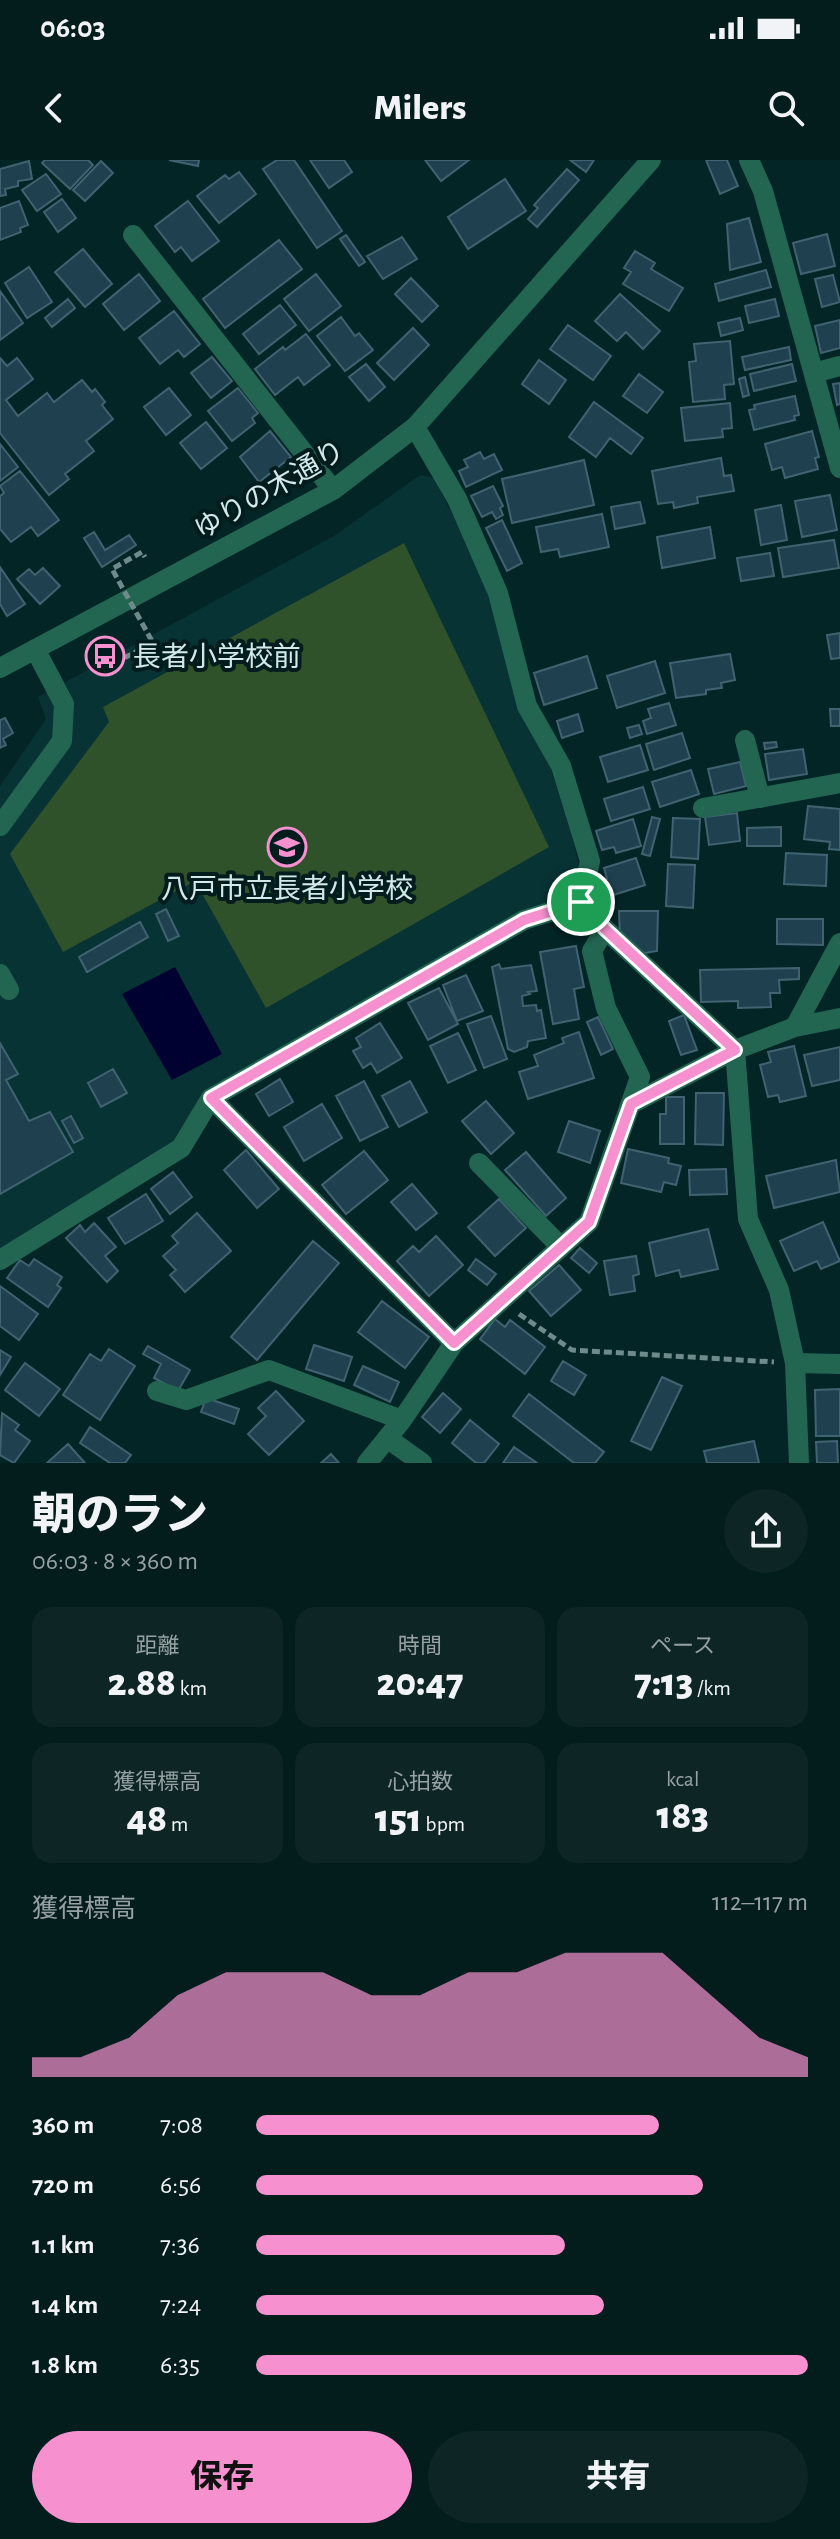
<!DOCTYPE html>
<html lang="ja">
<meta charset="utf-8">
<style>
:root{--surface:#031c1c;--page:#0d2525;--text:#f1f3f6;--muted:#97a1a3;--accent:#f690cf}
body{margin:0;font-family:"Alegreya Sans","Noto Sans JP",sans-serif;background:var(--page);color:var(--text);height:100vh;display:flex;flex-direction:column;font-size:30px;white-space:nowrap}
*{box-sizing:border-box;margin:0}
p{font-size:26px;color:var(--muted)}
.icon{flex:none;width:44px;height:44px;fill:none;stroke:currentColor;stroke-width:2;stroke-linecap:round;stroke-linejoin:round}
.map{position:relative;height:1303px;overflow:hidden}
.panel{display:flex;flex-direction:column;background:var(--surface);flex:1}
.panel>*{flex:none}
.pin{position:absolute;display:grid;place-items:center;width:68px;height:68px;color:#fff;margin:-34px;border:4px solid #fff;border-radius:50%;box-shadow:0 2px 8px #0007}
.round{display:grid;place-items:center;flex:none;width:84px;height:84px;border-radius:42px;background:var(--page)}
.overview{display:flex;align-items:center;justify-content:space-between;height:136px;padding:0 32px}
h1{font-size:44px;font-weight:800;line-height:60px}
.figures{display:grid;grid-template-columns:repeat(3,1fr);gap:12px;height:136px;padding:8px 32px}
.figures div{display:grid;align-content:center;border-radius:20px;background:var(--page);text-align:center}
.figures b{font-size:40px;font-weight:800}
.figures small{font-size:22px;font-weight:400}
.figures p{font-size:22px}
.chart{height:224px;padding:16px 32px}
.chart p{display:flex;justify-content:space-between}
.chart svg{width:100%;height:144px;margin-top:8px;fill:var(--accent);opacity:.7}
.button{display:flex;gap:16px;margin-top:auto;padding:16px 32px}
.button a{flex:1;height:92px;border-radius:48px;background:var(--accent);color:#111;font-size:32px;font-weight:800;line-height:92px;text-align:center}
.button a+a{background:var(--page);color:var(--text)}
ul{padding:0 32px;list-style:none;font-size:26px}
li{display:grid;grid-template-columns:128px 96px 1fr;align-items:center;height:60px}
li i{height:20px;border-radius:10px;background:var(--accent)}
.status{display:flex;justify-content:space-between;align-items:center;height:56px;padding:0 40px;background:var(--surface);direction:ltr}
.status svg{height:22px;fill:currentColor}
header{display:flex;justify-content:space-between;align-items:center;height:104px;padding:0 32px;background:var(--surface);font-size:36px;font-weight:800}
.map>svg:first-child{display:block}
</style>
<div class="status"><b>06:03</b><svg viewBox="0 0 49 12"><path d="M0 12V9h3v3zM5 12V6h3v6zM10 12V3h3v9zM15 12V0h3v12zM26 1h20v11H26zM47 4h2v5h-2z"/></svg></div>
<header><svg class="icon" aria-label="back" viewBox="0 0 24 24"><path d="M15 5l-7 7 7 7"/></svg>Milers<svg class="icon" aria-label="search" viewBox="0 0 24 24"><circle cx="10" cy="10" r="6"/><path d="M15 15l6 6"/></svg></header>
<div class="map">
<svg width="840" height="1303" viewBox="0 0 840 1303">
<rect width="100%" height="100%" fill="#042526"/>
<path fill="#073335" d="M420,315L434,318L488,426L521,554L550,607L568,661L581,713L572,737L201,935L167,992L0,1092V626L46,559L38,537L334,376Z"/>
<path fill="#30522b" d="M404,383L549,687L266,848L195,721L63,792L10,694L109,562L103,547Z"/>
<path fill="#000031" d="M175,807L222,894L172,920L122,834Z"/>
<path fill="#1f414f" stroke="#406271" stroke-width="2" d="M45,0H88L93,5L70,29L42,3Z
M169,0H199L198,6Z
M277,0H294L342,71L317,88L263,9Z
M310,0H344L352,12L329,28Z
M425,0H469L441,21Z
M570,0H594L586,12Z
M706,0H727L738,26L720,34Z
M29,1L32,19L18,21V26L5,29L6,35L0,36V9Z
M101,1L113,13L85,41L73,30Z
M567,9L579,20L537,67L528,59L538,48L534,45Z
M239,12L256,34L219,63L197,36L225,15L229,19Z
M46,14L61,34L37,51L22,30Z
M505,19L526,51L468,89L448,57Z
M62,39L76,58L58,72L44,52Z
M19,41L28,65L20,68L21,72L0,80V48Z
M188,41L219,81L192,101L181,87L175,92L155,66Z
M749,58L761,102L730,110L727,64Z
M827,74L835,106L801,114L793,83Z
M346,75L365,102L359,106L340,79Z
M402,77L417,99L383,119L367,96Z
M279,80L302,109L225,168L203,139Z
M83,89L112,124L85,147L55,112Z
M635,91L655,103L651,109L683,128L669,151L623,124L631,112L624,108Z
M29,107L52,142L27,158L5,123Z
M766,110L771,127L719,141L715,124Z
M139,114L160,141L124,170L103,144Z
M316,114L341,146L309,171L284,139Z
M833,115L840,142L822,147L815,119Z
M411,118L438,146L422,162L395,134Z
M0,131L23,163L0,180Z
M620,134L660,171L643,189L626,172L617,181L595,161Z
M68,139L75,148L52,167L45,158Z
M775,139L779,156L749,163L745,146Z
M280,145L296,165L259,194L243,174Z
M174,151L200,184L184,197L178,190L160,204L139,178Z
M341,157L355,176L359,173L373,190L345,211L317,176Z
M740,158L743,170L721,176L718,163Z
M840,160V188L821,193L815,166Z
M568,165L611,196L593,220L550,189Z
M413,168L429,185L394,220L377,203Z
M306,174L330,205L304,225L298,217L275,235L255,209L283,187L285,190Z
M730,181L734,224L724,225L725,239L693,242L689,202L696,201L694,184Z
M789,187L791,200L745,210L742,197Z
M212,197L232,221L211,238L191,213Z
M0,198L7,206L17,198L33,219L6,240L18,256L47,233L54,242L82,220L92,232L95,229L105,242L102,245L113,259L86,281L94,291L65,314L69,319L49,335L0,273Z
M539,200L566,220L549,244L522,224Z
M366,204L385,227L369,241L349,217Z
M792,204L796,221L754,231L750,214Z
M639,214L663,232L647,253L623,236Z
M745,217L749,235L743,237L739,219Z
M840,223V244L837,245L833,224Z
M169,228L191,255L166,275L144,247Z
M238,228L258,253L252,258L255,263L232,281L208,251Z
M795,236L799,255L794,256L795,260L754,270L749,250L755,249L754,245Z
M594,242L643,278L631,294L610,278L596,297L569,277Z
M730,243L732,268L722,269L723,277L685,281L681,248Z
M206,262L227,288L201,309L180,283Z
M270,271L291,297L259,322L240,297Z
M812,271L819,297L815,298L818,309L785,318L782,307L772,310L765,284Z
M0,284L18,307L0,321Z
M480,292L484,299L494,294L502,310L466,327L459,311L468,307L464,300Z
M721,298L724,316L731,315L734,331L697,337L698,343L674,348L673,342L658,344L652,311Z
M584,300L594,345L512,363L502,319Z
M20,311L59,360L38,376L31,367L11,382L0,369V336L4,333L0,326Z
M493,326L503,346L500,348L503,355L496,359L492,352L482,357L471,336Z
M830,335L837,370L802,377L795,341Z
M640,342L645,363L615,369L611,347Z
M781,345L787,380L761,385L755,350Z
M602,354L609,387L560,397L558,389L541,392L536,367Z
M502,360L522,403L507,411L486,368Z
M710,367L715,398L662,408L657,377Z
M94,372L105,390L129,375L136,385L102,407L84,378Z
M834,380L839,408L783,417L778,388Z
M770,393L774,416L741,421L737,398Z
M0,407L25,444L7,456L0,444Z
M43,408L60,426L40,444L17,419L29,409L35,415Z
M840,473V498L831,499L827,475Z
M730,494L735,520L721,523L722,528L706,530V534L676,538L670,503Z
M587,496L597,528L544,545L534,513Z
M655,501L665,533L617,548L607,516Z
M669,543L676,565L647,574L643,561L651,558L648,549Z
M830,549H840V566H831Z
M578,554L583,571L562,578L557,561Z
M5,558L13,573L3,579L6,585L0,588V560Z
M639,565L642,574L630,578L627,568Z
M682,573L690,598L654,610L646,584Z
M776,582L777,587L765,589L764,583Z
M640,585L648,610L608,622L600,597Z
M803,589L807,614L769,620L765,594Z
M740,602L746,626L714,634L708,609Z
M691,610L699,634L660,647L652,622Z
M643,627L650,649L611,661L604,639Z
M808,646L840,649V690L829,689L830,682L804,679Z
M737,653L740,681L709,685L705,657Z
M652,657L660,659L650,696L642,694Z
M673,658L700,659L698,699L671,697Z
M633,659L641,686L616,693L614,687L602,690L596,671Z
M781,667V686H747V668Z
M786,693L827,695L826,726L784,724Z
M636,698L645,725L607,737L602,721L607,719L604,708Z
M668,704L695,705L693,748L666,746Z
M166,749L179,776L168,781L156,754Z
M619,751H658L657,791L640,794L620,778Z
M777,759H823V785L777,784Z
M140,762L148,777L87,812L79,797Z
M576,786L584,827L574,829L579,859L553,864L540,792Z
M499,804L501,809L531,805L537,831L528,832L530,834L522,836L523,846L536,845L537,851L541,850L546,878L528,881L527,887L514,892L508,889L492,807Z
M799,808V819L779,820L780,833H770L771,847L738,848V841L701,842L700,810Z
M466,815L483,851L457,861L443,825Z
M439,828L458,864L428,880L408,843Z
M684,855L697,890L681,895L669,861Z
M491,856L507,899L484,908L467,864Z
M598,857L613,889L601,895L587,862Z
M380,863L402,898L377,913L371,903L363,908L353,891L361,887L356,878Z
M579,872L594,918L528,939L519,912L538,906L534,895L564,883L562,878Z
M458,873L476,910L448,923L430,886Z
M0,883L18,914L6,920L29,961L50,952L73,992L0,1034Z
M794,886L806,936L780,942L778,935L768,937L760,905L771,902L768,892Z
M840,887V920L812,926L804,895Z
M113,909L127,933L101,947L88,923Z
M280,919L293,942L269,956L256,934Z
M364,921L388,967L360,981L336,936Z
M410,921L427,952L399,967L382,936Z
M696,933H724L723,985L695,984Z
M666,937H684V984H660V954H666Z
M486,941L514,973L491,994L462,961Z
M322,944L342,978L304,1001L284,967Z
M71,956L83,978L74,983L62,961Z
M569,961L600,971L590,1003L558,992Z
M628,989L669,998L668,1003L681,1006L676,1025L664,1022L661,1032L621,1023Z
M246,990L279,1029L257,1048L224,1010Z
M364,991L388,1020L346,1054L322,1025Z
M526,992L566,1038L546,1056L505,1010Z
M836,1000L840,1032L774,1048L766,1016Z
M726,1009L727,1034L690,1035L689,1010Z
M173,1012L192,1037L170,1054L151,1029Z
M412,1024L437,1053L416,1070L391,1042Z
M146,1034L163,1061L125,1084L108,1058Z
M499,1039L526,1068L495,1096L468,1067Z
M197,1053L231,1091L185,1132L170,1115L176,1110L163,1096L178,1083L172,1076Z
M823,1062L840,1101L821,1109L817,1101L794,1111L780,1081Z
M94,1063L116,1087L105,1096L118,1111L107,1122L66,1078L80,1065L85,1072Z
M708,1069L718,1109L681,1117L679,1110L656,1116L649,1083Z
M436,1076L463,1105L429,1136L397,1101L413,1086L419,1092Z
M313,1081L339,1103L257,1200L231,1177Z
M580,1088L597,1103L589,1113L571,1098Z
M636,1096L639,1114L633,1116L635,1131L610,1135L604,1101Z
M34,1099L62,1117L57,1125L61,1128L48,1147L7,1118L20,1100L29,1106Z
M476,1099L496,1114L487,1125L468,1110Z
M559,1105L581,1130L551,1156L529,1131Z
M0,1126L38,1154L19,1180L0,1166Z
M382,1141L429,1177L405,1208L358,1172Z
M495,1159L505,1167L510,1160L545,1187L525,1214L480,1179Z
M314,1185L352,1197L344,1221L306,1209Z
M148,1186L190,1210L178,1231L154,1218L161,1204L143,1194Z
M109,1189L135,1206L100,1260L63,1235L90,1194L101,1201Z
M0,1190L11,1197L0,1215Z
M563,1201L586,1215L574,1235L551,1221Z
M25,1203L60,1229L39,1256L5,1230Z
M363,1206L399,1222L390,1242L354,1225Z
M662,1217L682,1226L651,1290L631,1281Z
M840,1229V1276H816L815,1230Z
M276,1231L304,1261L269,1295L248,1274L266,1256L258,1248Z
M443,1233L461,1249L440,1273L422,1257Z
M529,1234L604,1292L595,1303H574L513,1256Z
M206,1238L239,1249L234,1264L201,1252Z
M2,1253L19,1265L15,1270L30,1281L14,1303L0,1295Z
M470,1260L499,1284L484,1303H476L452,1283Z
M90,1267L131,1295L125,1303H110L80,1283Z
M754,1281L759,1303H707L704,1291Z
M837,1281L838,1303H817L816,1282Z
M68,1284L85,1303H47Z
M514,1287L537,1303H503Z
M331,1294L339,1303H321Z"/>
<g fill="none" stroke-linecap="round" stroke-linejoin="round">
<path stroke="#6f8a8b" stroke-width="5" stroke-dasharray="8 4" stroke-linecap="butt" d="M519,1154L572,1190L774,1202"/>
<path stroke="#226652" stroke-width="20" d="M749,0L763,31L840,308
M133,75L333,330
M814,213L840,206
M415,267L457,339L498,433L527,546L561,606L590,701L581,742
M0,508L333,330L415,267L651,0
M745,580L760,638
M703,648L840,623
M0,666L62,581L64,544L35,489
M581,742L605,769L735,890L748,1059L779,1130L795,1203L799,1303
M0,814L9,830
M795,867L840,858
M211,938L454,1183
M631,944L735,890L795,867L840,783
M479,1003L560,1086
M0,1100L181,988L211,938L524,760L581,742
M795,1203L840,1204
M157,1231L186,1240L269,1210L402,1260
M387,1278L422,1303
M367,1303L402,1260L454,1183L589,1062L640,917L606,848L592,791L605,769"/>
<path stroke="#6f8a8b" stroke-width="5" stroke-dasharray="8 4" stroke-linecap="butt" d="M119,484L126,497L153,483L112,409L142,392L145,397"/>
</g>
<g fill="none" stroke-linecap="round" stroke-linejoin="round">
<g stroke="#fff" stroke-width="16">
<path id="route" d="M581,742L605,769L735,890L631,944L589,1062L454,1183L211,938L524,760Z"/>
</g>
<use href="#route" stroke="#f690cf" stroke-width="10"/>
</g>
<defs>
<g id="bus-ring" transform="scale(2)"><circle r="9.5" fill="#001c1d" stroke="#f690cf" stroke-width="1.5"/><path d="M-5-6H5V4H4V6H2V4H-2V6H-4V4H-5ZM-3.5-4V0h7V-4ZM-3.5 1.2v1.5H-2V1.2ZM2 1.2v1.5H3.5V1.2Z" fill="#f690cf"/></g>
<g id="school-ring" transform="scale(2)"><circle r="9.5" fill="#001c1d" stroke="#f690cf" stroke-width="1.5"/><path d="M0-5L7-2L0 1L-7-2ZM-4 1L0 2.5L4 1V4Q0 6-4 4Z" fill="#f690cf"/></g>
</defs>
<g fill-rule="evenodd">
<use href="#bus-ring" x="105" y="496"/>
<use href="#school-ring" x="287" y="687"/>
</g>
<g text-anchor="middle" stroke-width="8" stroke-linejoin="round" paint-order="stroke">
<g font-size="28" fill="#d3e9e9" stroke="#001c1d">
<text transform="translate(269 329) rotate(-30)" y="10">ゆりの木通り</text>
</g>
<g font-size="28" fill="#d3e9e9" stroke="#001c1d" text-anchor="start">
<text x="133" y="506">長者小学校前</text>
<text x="287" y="738" text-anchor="middle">八戸市立長者小学校</text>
</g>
</g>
</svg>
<div class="pin" style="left:581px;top:742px;background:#1e9e55"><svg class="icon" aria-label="arrive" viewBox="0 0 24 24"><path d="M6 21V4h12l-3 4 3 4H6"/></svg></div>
</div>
<section class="panel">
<div class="overview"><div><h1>朝のラン</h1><p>06:03 · 8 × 360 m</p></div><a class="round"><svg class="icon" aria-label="share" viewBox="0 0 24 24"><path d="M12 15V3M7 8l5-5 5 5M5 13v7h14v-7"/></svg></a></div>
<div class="figures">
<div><p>距離</p><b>2.88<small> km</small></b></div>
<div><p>時間</p><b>20:47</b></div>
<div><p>ペース</p><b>7:13<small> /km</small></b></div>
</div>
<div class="figures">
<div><p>獲得標高</p><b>48<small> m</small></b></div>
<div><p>心拍数</p><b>151<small> bpm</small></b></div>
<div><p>kcal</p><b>183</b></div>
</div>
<div class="chart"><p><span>獲得標高</span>112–117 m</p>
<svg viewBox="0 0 160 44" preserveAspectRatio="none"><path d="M0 44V38L10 38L20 32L30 19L40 12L50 12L60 12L70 19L80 19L90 12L100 12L110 6L120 6L130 6L140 19L150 32L160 38V44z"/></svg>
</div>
<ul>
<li><b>360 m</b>7:08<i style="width:73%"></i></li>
<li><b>720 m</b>6:56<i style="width:81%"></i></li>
<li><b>1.1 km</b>7:36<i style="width:56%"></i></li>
<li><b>1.4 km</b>7:24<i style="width:63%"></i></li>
<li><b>1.8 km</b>6:35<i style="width:100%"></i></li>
</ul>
<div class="button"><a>保存</a><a>共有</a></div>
</section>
